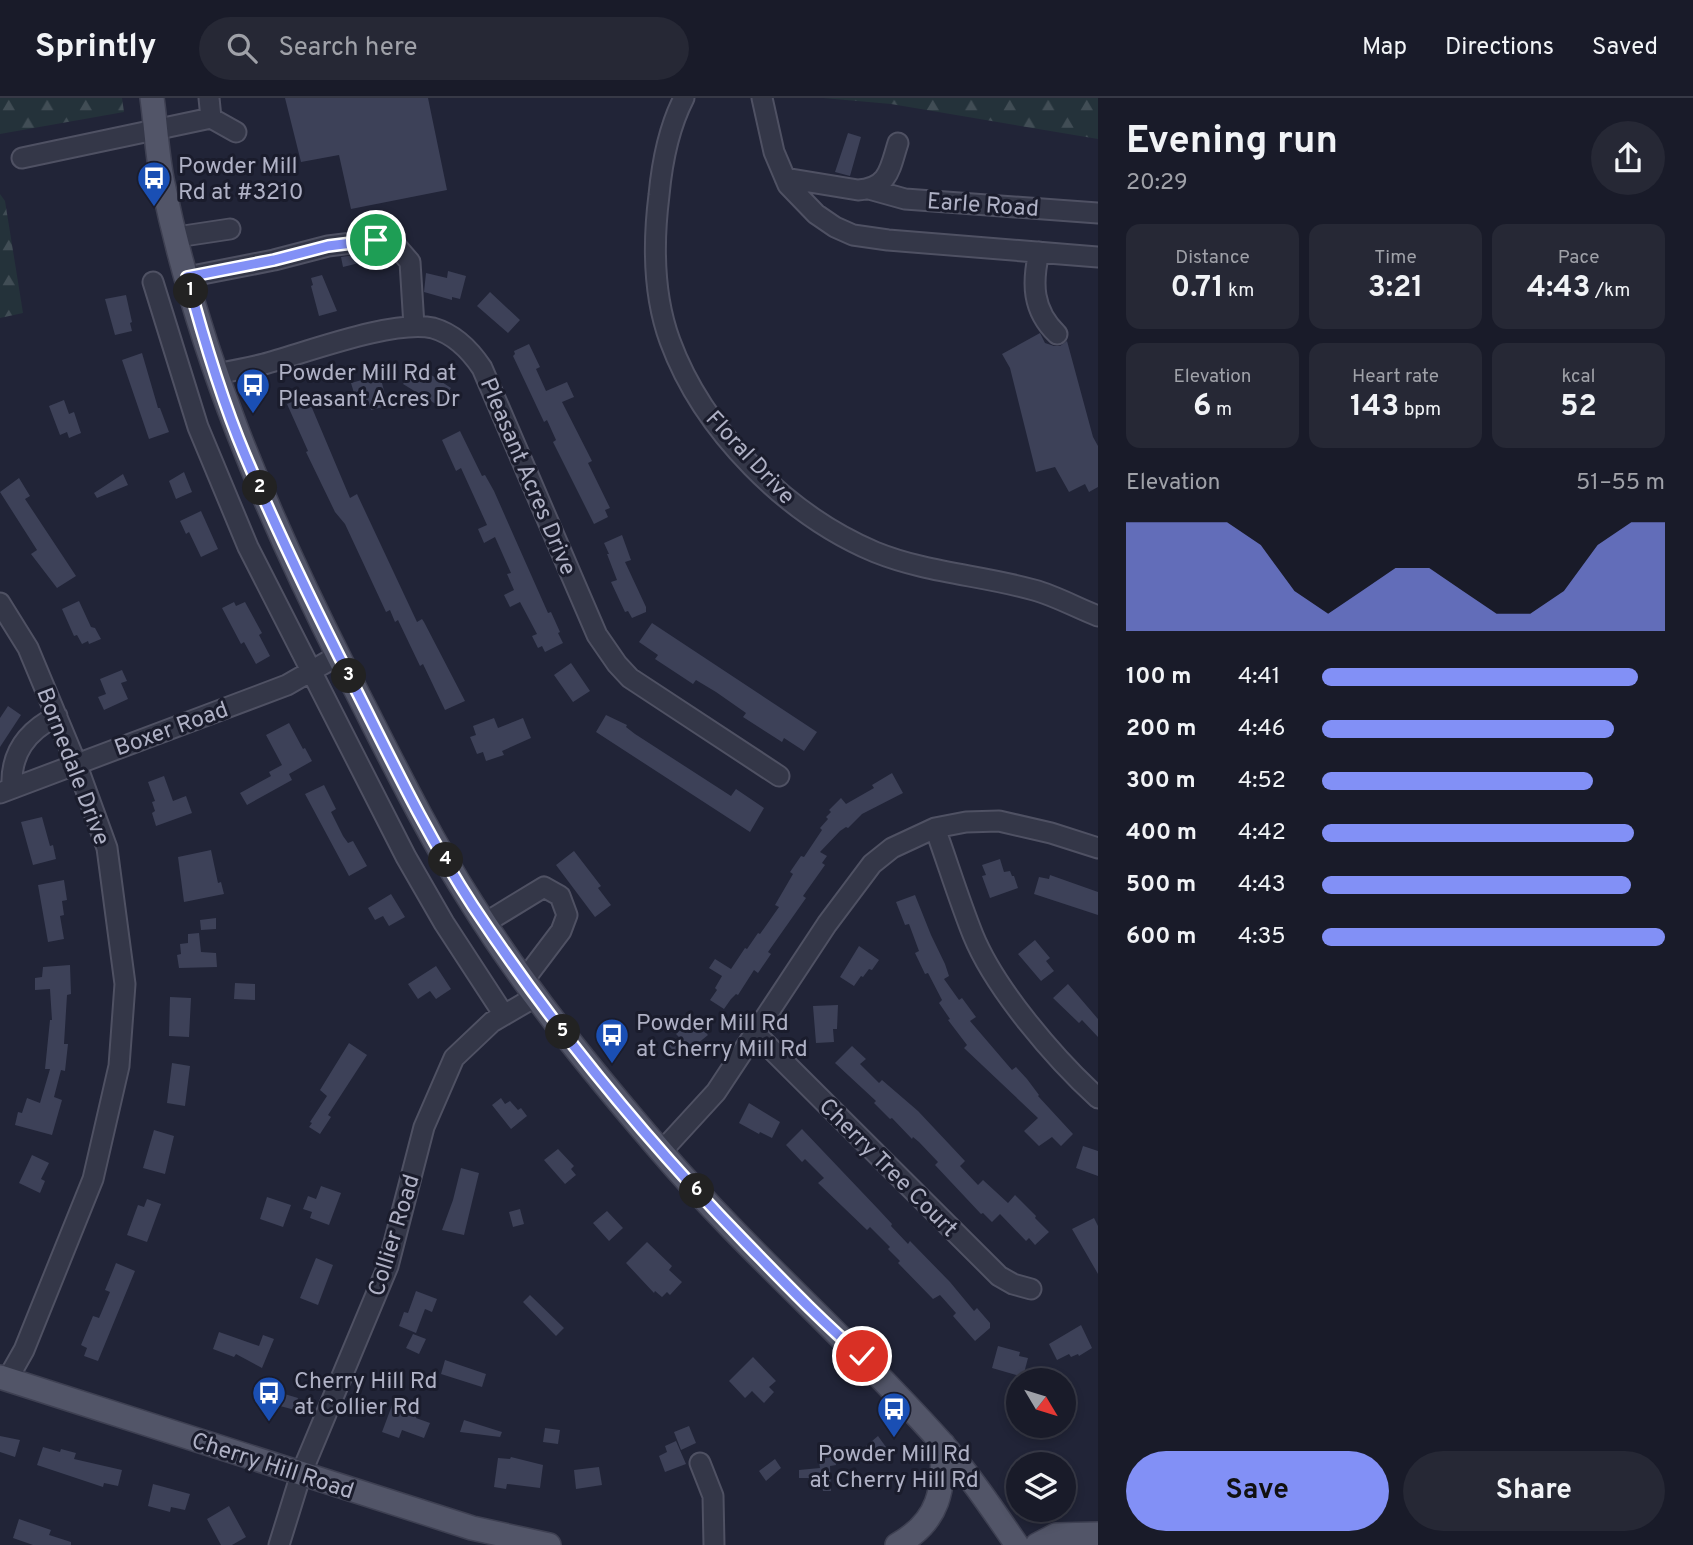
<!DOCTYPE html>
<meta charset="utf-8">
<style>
:root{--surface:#191b29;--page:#262835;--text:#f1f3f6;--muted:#9fa1a8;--line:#373946;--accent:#8290f6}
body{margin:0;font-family:Overpass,sans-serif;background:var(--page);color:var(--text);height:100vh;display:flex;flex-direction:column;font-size:26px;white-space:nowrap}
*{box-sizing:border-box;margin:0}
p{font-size:23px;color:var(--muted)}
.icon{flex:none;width:38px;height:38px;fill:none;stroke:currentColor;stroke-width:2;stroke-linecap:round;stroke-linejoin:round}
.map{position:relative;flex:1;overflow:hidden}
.side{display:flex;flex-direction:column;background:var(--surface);width:595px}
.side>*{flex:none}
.needle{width:46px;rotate:128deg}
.tools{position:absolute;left:1006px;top:1270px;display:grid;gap:14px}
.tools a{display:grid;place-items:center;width:70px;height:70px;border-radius:50%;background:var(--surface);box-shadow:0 4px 10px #0003,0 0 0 2px var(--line);font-size:35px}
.pin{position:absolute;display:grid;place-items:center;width:60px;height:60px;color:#fff;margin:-30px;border:4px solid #fff;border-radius:50%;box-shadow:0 2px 7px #0007}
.km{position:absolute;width:35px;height:35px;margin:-18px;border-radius:50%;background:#222;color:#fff;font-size:19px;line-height:35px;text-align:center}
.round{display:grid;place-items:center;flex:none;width:74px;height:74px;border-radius:37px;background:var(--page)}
.overview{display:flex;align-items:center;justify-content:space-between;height:119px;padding:0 28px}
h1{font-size:38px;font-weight:700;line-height:52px}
.stats{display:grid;grid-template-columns:repeat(3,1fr);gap:10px;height:119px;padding:7px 28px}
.stats div{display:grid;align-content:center;border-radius:14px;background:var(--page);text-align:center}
.stats b{font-size:30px;font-weight:700}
.stats small{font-size:19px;font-weight:400}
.stats p{font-size:19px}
.chart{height:196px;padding:14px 28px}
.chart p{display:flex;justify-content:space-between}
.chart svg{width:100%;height:126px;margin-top:7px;fill:var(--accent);opacity:.7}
.action{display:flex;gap:14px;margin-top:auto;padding:14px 28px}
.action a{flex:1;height:80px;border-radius:42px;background:var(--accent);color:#111;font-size:28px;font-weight:700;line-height:80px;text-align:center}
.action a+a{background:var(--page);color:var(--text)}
ul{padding:0 28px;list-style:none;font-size:23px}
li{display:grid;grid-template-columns:112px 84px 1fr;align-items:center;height:52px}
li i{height:18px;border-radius:9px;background:var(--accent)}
header{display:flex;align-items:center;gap:42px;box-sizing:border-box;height:98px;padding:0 35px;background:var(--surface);border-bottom:2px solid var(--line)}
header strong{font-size:33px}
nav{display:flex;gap:38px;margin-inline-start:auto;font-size:24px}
.search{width:490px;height:63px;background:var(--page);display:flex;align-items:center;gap:18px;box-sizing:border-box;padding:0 24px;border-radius:38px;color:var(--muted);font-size:26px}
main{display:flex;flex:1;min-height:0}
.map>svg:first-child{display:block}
</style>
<header>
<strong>Sprintly</strong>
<div class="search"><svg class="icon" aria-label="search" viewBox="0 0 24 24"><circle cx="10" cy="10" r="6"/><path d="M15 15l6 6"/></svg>Search here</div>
<nav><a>Map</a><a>Directions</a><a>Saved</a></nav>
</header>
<main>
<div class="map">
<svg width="1098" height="1447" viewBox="0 0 1098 1447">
<defs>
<pattern id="forest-firs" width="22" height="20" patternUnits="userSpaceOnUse" patternTransform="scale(1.75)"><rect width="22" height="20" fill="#24323a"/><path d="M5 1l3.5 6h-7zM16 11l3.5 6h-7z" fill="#414d55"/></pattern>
</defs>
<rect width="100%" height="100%" fill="#212437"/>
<path fill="url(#forest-firs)" d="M0,0H122L124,14L0,36Z
M823,0H1098V41L891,6Z
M0,96L5,103L23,215L0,220Z"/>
<path fill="#3d4158" d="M285,0H428L447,92L351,111L339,57L301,64Z
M848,35L861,39L850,78L835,74Z
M361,156L363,164L343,169L341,159Z
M448,173L466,178L460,201L452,199V202L424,194L426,175L447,180Z
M322,177L337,213L319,218L311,188L313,187L311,180Z
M490,194L520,222L508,235L477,208Z
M126,197L132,224L130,225L132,233L115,237L105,201Z
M1040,235L1045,245L1054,248H1060L1067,243L1093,339L1098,348V389L1089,394L1085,386L1069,394L1055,369L1036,374L1010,270L1002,256Z
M529,246L540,269L536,271L546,293L567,284L574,299L562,304L592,363L588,365L610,410L605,412L608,419L594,426L553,344L556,342L547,322L544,324L513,258L515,256L514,253Z
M142,255L158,310H160L169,334L149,341L122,262Z
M416,267L451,290L439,308L403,286Z
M380,277L385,297L380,299L383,309L371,312L368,302L357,305L351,285Z
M307,298L350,400L357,396L417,524L422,521L424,524L465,603L445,612L423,566L420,568L398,522L395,524L390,512L386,514L345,426L335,414L306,354L308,353L287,306Z
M64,302L69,316L74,314L81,335L69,340L67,334L60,337L49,308Z
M460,333L482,378L485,377L494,393L548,515L551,514L560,534L558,535L563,545L545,554L542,548L538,550L532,538L537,536L520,504L510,509L504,497L514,492L507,476L511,475L495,439L484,445L478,431L487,427L461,370L456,373L442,342Z
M184,374L192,394L176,401L169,383Z
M123,376L128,387L97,400L94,395Z
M19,380L30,398L25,401L76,478L57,490L31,456L37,452L0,394Z
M201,413L218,451L201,459L189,434L186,436L180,423Z
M622,437L631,462L625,464L646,509V514L632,520L628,513L625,514L611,484L617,482L607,456H609L604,445Z
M79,503L91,529L95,530L101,541L89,546L88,543L82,546L77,537L74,538L62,511Z
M234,504L236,508L245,504L262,535L259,537L270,558L256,566L244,544L241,546L222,510Z
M652,525L817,634L804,653L784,640L782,644L743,619L746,615L716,594L696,582L693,586L655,561L658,557L639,544Z
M571,565L590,593L573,604L554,577Z
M122,572L127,583L121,585L128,601L104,612L98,599L106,596L100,581Z
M8,608L21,617L0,649V620Z
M606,617L627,627L626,629L635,636L731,698L736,691L764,710L750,734L596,634Z
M494,620L498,630L523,620L531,640L502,653L504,657L486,663L483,654L477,656L470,639L476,637L473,628Z
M289,625L303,651L305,650L312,663L289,676L292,682L247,707L240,695L271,678L269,674L282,667L266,637Z
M892,675L903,695L862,716L848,730L846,729L840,733L820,754L827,758L822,765L825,767L803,798L806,800L768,854L771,856L758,875L754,872L738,897L736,896L731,901L724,911L710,902L717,892L715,890L722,878L709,870L715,861L731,871L745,850L747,851L758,835L760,836L779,809L775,807L793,776L790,774L801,758L804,759L822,732L820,730L828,721L826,719L831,714L829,712L841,700L846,706L874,690L872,687Z
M164,678L173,703L186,698L192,715L156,728L152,715L155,713L152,704L155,703L148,684Z
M324,687L336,711L331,714L343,738L348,745L353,743L367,768L349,778L305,696Z
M42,719L50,748L53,747L56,761L33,767L21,724Z
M211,752L218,785L221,784L224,796L184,804L178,759Z
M574,753L601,788L598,790L611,807L595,819L556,767Z
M1000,761L1004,774L1010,773L1012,778H1014L1018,790L990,800L982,778L986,777L982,767Z
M1050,777L1098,794V817L1034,796L1039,779L1049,781Z
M64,782L67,802L62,803L64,817L60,818L64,841L48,844L38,787Z
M391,796L405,819L389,828L383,818L375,822L368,810Z
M915,797L931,837L945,866L949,878L944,881L959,902L962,900L976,919L970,923L1012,972L1016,969L1027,981L1039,997L1038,998L1073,1036L1061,1048L1052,1039L1039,1048L1024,1033L1038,1020L964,950L967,947L948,922L950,921L939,905L942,902L928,875L925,876L915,855L919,853L909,826L905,827L896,804Z
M216,820V831L201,832L200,822Z
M199,835L201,854L216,855L217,869L179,870L177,857L181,856L180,846L188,845V836Z
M1035,842L1050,860L1046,863L1054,873L1041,883L1018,856Z
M859,848L879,862L872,872L869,871L863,879L861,878L854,888L840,879Z
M70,867L71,896L67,897L64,946H68L65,973L61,972L54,999L62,1002L52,1037L15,1027L18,1014L22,1015L27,1000L40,1005L50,971H45L50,922H52L50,891L35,892V880L42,879L43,869Z
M436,868L451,891L436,901L430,893L418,901L408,886Z
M235,885L255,886V902L234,901Z
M1068,886L1098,921V939L1082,922L1079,925L1053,900Z
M170,899L191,900L189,939L169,938Z
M838,907L837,931H833L834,944L816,945L813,908Z
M693,921L708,937L680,960L669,948L679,939L676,936Z
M349,945L367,957L328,1017L331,1019L320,1036L309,1029L312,1025L310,1024L327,998L320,992Z
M852,948L866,961L860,966L879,985L882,982L918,1013L965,1063L960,1068L978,1087L983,1082L1008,1105L1015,1097L1036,1118L1035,1120L1049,1134L1035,1147L1029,1140L1026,1143L1000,1116L992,1124L983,1115L981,1116L935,1067L938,1064L919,1044L913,1039L912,1041L892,1020L890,1021L874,1005L876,1003L835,965Z
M172,965L190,968L185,1008L167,1005Z
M501,1000L505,1006L510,1003L518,1012L521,1010L527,1018L511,1031L492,1007Z
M749,1005L780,1024L772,1040L760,1034L759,1036L739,1025Z
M802,1031L879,1112L892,1126L891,1128L908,1146L910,1143L950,1184L974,1213L977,1210L990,1225V1230L975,1243L953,1218L956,1215L940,1197L933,1201L898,1165L900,1163L888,1151L890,1149L870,1129L867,1132L818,1085L824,1080L805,1061L802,1064L786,1047Z
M154,1032L174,1038L165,1076L143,1070Z
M1083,1048L1098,1053V1078L1076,1070Z
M558,1051L574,1068L571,1071L576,1077L565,1086L544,1062Z
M32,1057L49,1065L41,1081L45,1083L40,1095L19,1085Z
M461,1070L479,1075L464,1137L442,1132L453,1102Z
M321,1088L341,1095L329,1127L310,1120L312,1114L303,1111L308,1098L316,1101Z
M267,1099L291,1107L283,1129L260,1121Z
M147,1101L161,1106L147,1144L127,1137L138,1107L144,1109Z
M520,1111L524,1126L513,1129L509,1114Z
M607,1113L623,1130L609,1143L593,1125Z
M1094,1120L1098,1128V1176L1072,1131Z
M647,1144L672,1168L669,1172L682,1184L670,1197L667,1194L662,1199L655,1193L654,1195L626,1165Z
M316,1160L333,1167L318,1207L300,1200Z
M116,1165L135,1173L98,1263L84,1258L87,1250L81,1247L93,1218L99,1220L110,1194L105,1192Z
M416,1193L437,1201L432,1214L425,1211L416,1235L399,1228L404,1214L408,1215Z
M530,1197L564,1230L556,1238L523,1204Z
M1081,1227L1092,1250L1079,1258L1078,1256L1071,1259L1069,1256L1057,1262L1049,1246Z
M219,1234L259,1248L263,1237L274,1241L262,1270L236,1256L234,1259L213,1251Z
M413,1236L426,1241L419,1256L406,1250Z
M998,1248L1020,1254L1019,1258L1028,1260L1023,1279L992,1270Z
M753,1259L776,1283L769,1289L774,1294L764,1305L752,1293L745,1300L729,1283Z
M445,1262L486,1276L482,1289L441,1276Z
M261,1289L298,1300L295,1312L280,1308L278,1313L256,1306Z
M394,1302L419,1311L416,1320L430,1325L424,1340L402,1332L399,1340L382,1334Z
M464,1322L502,1334L500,1339L460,1334Z
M689,1328L696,1345L681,1352L674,1334Z
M545,1330L560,1332L558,1346L543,1344Z
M0,1338L20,1342L15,1359L0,1354Z
M878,1338L886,1349L866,1365L858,1355Z
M676,1343L686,1366L665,1374L659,1358L667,1354L665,1348Z
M834,1348L836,1367L830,1368L831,1393H823L821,1380H799V1372L820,1370L817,1351Z
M43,1349L60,1354L61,1351L76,1355L74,1361L122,1372L118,1388L104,1385L103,1389L37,1367Z
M511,1359L543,1367L540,1390L507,1386L506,1391L494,1389L498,1360L510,1361Z
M775,1361L781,1370L766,1383L759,1373Z
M599,1369L602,1387L576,1391L574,1372Z
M153,1386L190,1396L185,1412L171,1409L170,1414L148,1408Z
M229,1408L246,1439L232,1447H221L207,1421Z
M19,1421L51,1432L49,1437L71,1444V1447H33L13,1440Z"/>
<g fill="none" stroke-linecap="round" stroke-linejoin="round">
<g stroke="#4f5163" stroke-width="23">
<path id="minor" d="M209,0L211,20
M684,0C669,29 662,65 659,97C653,145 653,197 670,243C703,333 787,417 875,454C927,475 981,477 1034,492C1056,498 1077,510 1098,518
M762,0L774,54L788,87L816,116L835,129L853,137L888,142L1098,159
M22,60L211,20L236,34
M785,80L858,92C889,90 890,70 898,45
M869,91L905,101L1098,115
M177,139L230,131
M1039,154C1032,185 1032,212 1057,236
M187,179L274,162L328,148L376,142L397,149L410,164L414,228
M153,184L198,329L248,449L406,759L444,825L504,917
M216,276C232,273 248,270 264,266C305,255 394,221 433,230C454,236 470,252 482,270L597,537L617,566L630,580L779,678
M0,505L28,550L76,665L107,750L125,886L119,968L93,1081L24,1252L7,1282
M12,690C10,655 27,633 57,618
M0,695L287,587L339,557
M935,730C948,766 959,802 973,837C995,891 1055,961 1098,1000
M485,825L544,789L560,798L567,817L561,833L524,882
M755,935L999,1178L1013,1186L1031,1191
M661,1054L716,994L827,826L872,766L892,750L935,730L966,724L999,723L1051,735L1098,750
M700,1365L713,1398L714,1447
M279,1447L301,1376L388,1168L424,1029L454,960L492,924L535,899"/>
</g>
<g stroke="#3e4052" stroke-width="26">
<path id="major" d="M152,0C156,28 157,58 163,86C198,255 266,415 344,569C385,648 423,729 471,804C526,892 592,973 659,1051C747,1154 850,1242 940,1343C968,1375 993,1412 1017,1447
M0,1279L472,1430L549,1447
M897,1447C941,1422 943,1392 943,1346
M1037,1447L1056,1437L1098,1436"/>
</g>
<use href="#minor" stroke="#343748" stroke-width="19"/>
<use href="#major" stroke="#525568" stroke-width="23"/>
</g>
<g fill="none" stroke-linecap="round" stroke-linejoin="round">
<g stroke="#fff" stroke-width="14">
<path id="route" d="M376,142L328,148L274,162L187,179C203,239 221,300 245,357C277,433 313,507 350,580C389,657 426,736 473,808C553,929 645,1041 746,1145C784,1184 821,1223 862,1258"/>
</g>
<use href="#route" stroke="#8290f6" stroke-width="9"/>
</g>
<defs>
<g id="bus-pin" transform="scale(1.75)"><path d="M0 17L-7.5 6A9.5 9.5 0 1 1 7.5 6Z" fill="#1a4fb4" stroke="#1a1c2c"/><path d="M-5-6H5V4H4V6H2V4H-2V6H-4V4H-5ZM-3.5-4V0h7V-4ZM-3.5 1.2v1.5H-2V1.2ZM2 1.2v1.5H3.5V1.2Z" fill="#fff"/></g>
</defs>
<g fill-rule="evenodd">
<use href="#bus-pin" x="154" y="80"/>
<use href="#bus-pin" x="253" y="287"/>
<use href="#bus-pin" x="612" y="937"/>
<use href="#bus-pin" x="269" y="1295"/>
<use href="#bus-pin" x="894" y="1311"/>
</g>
<g text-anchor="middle" stroke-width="6" stroke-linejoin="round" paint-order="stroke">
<g font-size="23" fill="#afb1c5" stroke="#1a1c2c" text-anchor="start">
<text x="178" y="75">Powder Mill<tspan x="178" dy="26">Rd at #3210</tspan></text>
<text x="278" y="282">Powder Mill Rd at<tspan x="278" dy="26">Pleasant Acres Dr</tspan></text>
<text x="636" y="932">Powder Mill Rd<tspan x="636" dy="26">at Cherry Mill Rd</tspan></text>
<text x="294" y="1290">Cherry Hill Rd<tspan x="294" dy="26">at Collier Rd</tspan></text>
<text x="894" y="1363" text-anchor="middle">Powder Mill Rd<tspan x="894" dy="26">at Cherry Hill Rd</tspan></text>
</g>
<g font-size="23" fill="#afb1c5" stroke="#1a1c2c">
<text transform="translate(983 106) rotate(4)" y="8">Earle Road</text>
<text transform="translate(751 359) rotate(47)" y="8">Floral Drive</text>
<text transform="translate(529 378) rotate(67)" y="8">Pleasant Acres Drive</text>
<text transform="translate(171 630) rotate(-20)" y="8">Boxer Road</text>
<text transform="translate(74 668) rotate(69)" y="8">Bornedale Drive</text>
<text transform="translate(889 1069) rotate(45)" y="8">Cherry Tree Court</text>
<text transform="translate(393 1137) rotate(-73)" y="8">Collier Road</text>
<text transform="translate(273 1367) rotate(18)" y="8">Cherry Hill Road</text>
</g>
</g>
</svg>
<div class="tools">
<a><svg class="needle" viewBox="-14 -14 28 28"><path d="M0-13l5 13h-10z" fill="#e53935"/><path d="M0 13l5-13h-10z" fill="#9fa1a8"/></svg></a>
<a><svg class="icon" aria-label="layers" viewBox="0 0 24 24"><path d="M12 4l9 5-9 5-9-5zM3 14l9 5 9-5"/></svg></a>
</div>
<div class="pin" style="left:376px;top:142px;background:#1e9e55"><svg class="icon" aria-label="arrive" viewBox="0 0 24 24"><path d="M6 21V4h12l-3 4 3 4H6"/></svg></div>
<div class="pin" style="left:862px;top:1258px;background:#d93025"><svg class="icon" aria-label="check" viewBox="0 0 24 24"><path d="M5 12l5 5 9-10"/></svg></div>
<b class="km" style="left:191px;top:193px">1</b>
<b class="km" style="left:260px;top:390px">2</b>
<b class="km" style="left:349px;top:578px">3</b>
<b class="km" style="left:446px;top:762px">4</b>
<b class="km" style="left:563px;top:934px">5</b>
<b class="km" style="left:697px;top:1093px">6</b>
</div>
<section class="side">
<div class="overview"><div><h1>Evening run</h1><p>20:29</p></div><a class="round"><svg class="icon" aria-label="share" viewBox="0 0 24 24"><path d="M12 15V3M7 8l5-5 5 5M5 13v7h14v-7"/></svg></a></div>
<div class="stats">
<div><p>Distance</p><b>0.71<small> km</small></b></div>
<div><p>Time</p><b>3:21</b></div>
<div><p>Pace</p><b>4:43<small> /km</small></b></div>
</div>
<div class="stats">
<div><p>Elevation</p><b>6<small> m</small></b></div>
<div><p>Heart rate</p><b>143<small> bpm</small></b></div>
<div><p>kcal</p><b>52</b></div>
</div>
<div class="chart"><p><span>Elevation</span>51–55 m</p>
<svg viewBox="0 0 160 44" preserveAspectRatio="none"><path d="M0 44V6L10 6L20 6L30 6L40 14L50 30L60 38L70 30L80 22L90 22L100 30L110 38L120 38L130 30L140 14L150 6L160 6V44z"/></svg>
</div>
<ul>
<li><b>100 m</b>4:41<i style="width:92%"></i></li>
<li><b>200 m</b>4:46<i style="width:85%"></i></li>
<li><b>300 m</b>4:52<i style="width:79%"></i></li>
<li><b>400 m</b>4:42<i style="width:91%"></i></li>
<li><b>500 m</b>4:43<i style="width:90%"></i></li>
<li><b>600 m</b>4:35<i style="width:100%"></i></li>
</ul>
<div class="action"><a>Save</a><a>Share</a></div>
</section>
</main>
